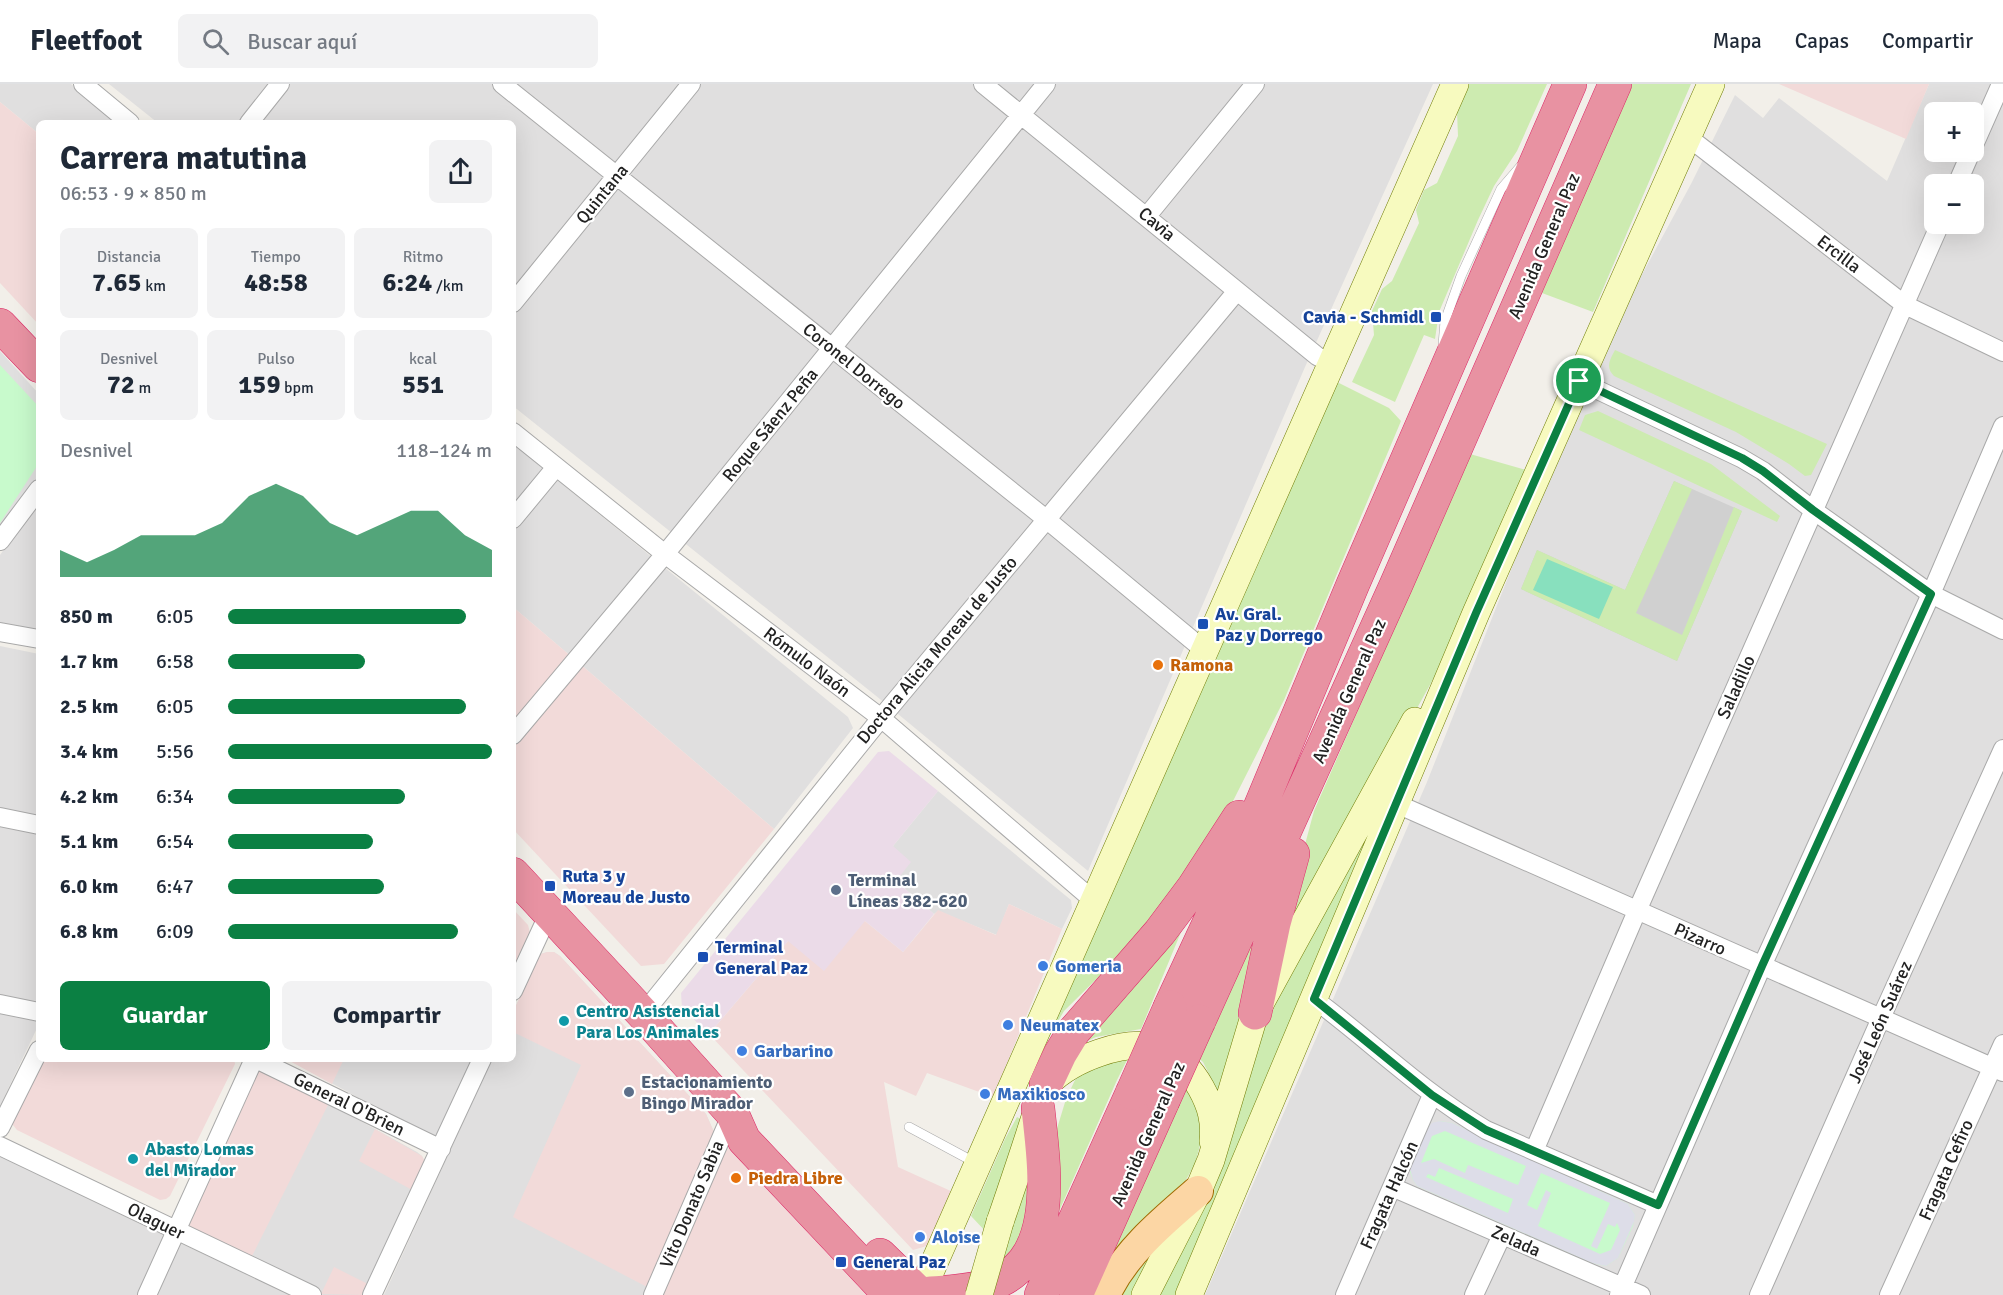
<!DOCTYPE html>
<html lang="es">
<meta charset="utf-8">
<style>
:root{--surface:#fff;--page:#f2f2f3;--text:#1f2937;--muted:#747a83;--line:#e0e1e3;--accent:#0b8043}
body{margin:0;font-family:Signika,sans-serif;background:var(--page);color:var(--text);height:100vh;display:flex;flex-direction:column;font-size:22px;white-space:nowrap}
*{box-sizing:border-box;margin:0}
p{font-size:20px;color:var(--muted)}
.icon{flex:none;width:33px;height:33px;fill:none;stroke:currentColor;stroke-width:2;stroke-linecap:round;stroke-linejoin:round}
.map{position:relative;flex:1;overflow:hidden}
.details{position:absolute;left:36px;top:36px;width:480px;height:942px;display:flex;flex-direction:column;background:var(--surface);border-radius:9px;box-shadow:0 6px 24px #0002}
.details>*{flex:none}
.fabs{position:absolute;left:1924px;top:18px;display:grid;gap:12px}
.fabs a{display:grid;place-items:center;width:60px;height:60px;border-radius:9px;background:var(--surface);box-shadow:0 6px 24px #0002;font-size:30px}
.pin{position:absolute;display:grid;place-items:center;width:51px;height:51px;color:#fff;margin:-26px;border:3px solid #fff;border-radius:50%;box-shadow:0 2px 6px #0007}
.round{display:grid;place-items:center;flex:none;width:63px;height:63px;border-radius:9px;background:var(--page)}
.summary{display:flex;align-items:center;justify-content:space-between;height:102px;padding:0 24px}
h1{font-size:33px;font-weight:800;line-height:45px}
.stats{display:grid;grid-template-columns:repeat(3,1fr);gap:9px;height:102px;padding:6px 24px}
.stats div{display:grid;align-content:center;border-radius:9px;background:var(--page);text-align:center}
.stats b{font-size:26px;font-weight:800}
.stats small{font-size:16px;font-weight:400}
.stats p{font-size:16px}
.chart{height:168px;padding:12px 24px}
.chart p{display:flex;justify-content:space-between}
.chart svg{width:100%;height:108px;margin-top:6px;fill:var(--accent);opacity:.7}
.action{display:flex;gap:12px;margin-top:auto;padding:12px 24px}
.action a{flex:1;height:69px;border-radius:9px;background:var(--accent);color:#fff;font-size:24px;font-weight:800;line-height:69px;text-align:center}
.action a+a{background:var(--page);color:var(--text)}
ul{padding:0 24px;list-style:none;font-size:20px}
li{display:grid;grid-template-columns:96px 72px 1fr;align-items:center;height:45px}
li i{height:15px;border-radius:8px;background:var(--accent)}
header{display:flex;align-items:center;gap:36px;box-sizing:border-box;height:84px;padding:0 30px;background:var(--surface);border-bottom:2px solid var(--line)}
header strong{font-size:28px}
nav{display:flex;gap:33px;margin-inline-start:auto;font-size:21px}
.search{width:420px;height:54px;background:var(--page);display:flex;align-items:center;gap:15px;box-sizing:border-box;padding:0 21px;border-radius:9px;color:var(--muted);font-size:22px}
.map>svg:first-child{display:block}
</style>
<header>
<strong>Fleetfoot</strong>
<div class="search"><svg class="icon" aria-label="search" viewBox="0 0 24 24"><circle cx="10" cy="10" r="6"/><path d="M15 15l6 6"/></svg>Buscar aquí</div>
<nav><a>Mapa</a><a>Capas</a><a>Compartir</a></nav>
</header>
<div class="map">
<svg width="2003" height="1211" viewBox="0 0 2003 1211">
<rect width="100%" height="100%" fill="#f2efe9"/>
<path fill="#e0dfdf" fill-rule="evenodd" d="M0,0H71L119,39H39V50L0,18Z
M109,0H1433L1305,283L1088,787L875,611L513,322V39H158Z
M1929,0H2003V1211H1205L1427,698L1565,350L1605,259L1691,100L1735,11L1763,34L1779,14L1887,97ZM1935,28H1974V68H1935ZM1935,100H1974V140H1935Z
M0,267L39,310V395L0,452Z
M513,360L848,633L853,644L774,745L513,523Z
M39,416V548L0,541V471Z
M0,562L39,570V940L0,1022Z
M938,707L1071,816L1072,824L1062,845L1009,820L997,851L938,827L934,830L896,797L893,762Z
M547,868H554L560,872L706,1030L714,1048L646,1211H384L492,975H513V928L541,870Z
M287,975H474L437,1051L431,1053Z
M264,984L417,1068L422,1072L425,1078L363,1211H323L195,1149Z
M0,1072L180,1159L293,1211H0Z"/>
<path fill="#f2dad9" d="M1779,0H1929L1906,55Z
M0,18L39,50V241L0,199Z
M513,523L774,745L664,880L641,882L513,745Z
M1009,820L1062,845L993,1013L927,989L916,1012L884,998L898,1083L953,1108L930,1161L913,1166L709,950L788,857L865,837L903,868L938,826L996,851Z
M513,825L528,841L531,853L513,892Z
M547,868H554L560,872L706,1030L714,1048L713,1057L649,1204L513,1133L581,981L513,948V928L537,876L541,870Z
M42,975H234L235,980L170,1112L166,1115L160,1116L17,1046L13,1041L12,1034Z
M286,975H344L332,1000Z
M258,984L329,1019L250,1176L188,1142Z
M375,1045L422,1072L425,1078L414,1107L359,1077Z
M731,1061L874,1211H663L726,1062Z
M334,1183L368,1200L363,1211L321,1210Z"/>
<path fill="#ebdbe8" d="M889,667L938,707L893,762L911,778L896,797L934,830L903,868L865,837L824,887L788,857L709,950L682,924L681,909L878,668Z"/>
<path fill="#d0d0d0" d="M1674,397L1742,427L1677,577L1521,505L1537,466L1625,506Z"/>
<path fill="#cdebb0" d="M1469,0H1547L1517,67L1494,102L1478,136L1439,228L1435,255L1424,251L1395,318L1352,298L1374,251L1372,227L1382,205L1392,197L1419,139L1416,126L1424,106L1437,99L1458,52L1457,28Z
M1632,0H1691L1593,228L1542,209Z
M1615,266L1827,360L1811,391L1805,392L1789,380L1736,348L1614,292C1605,283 1610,276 1615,266Z
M1331,295L1389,324L1401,337L1284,616L1231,721L1189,794L1138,854L1064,927L1037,973Z
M1598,327L1711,380L1780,432L1777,438L1579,346L1585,331Z
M1470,370L1533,388L1471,527L1271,887L1314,727Z
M1674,397L1692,405L1636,529L1682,551L1734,423L1742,427L1677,577L1521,505L1537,466L1625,506Z
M1394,700L1176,1211H1157L1277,905Z
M1262,831L1259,873L1219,1010L1203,978L1198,974Z
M1186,836L1141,945L1096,953L1083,959Z
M1129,972L1117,996L1048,1152L1052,1061L1066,1015L1075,996L1092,979Z
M1187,996L1198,1012L1202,1054L1195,1080L1183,1101L1106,1183Z
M1017,1033L1021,1035L988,1150L971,1132L1005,1055Z
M1037,1065L1036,1130L996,1190Z
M1166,1143L1134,1211H1113Z"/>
<path fill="#c8facc" d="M0,281L39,323V379L0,439Z
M1440,1037L1452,1039L1628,1120L1635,1131L1633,1142L1618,1174L1606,1182L1592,1179L1417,1102L1413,1096L1410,1088L1429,1042Z"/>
<path fill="#88e0be" d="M1547,475L1613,503L1599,535L1533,506Z"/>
<path fill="#dddde8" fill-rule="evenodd" d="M1440,1037L1452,1039L1628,1120L1635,1131L1634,1138L1618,1174L1606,1182L1592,1179L1417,1102L1413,1096L1409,1082L1425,1047L1432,1039ZM1445,1047L1526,1082L1518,1101L1468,1081L1465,1089L1434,1075L1421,1079L1432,1052ZM1439,1084L1513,1115L1508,1129L1426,1093L1428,1090L1435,1093ZM1541,1089L1610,1119L1591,1162L1597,1165L1608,1140L1615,1143L1617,1139L1620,1146L1611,1166L1600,1170L1538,1142L1551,1109L1546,1106L1537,1126L1527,1121Z"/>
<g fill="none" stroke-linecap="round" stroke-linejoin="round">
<g stroke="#a9a9a9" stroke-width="10">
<path id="lane" d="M1443,261L1445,237L1461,192L1501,105L1520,83
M909,1043L976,1079"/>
</g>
<g stroke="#a9a9a9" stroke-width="20">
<path id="street" d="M83,0L130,39
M502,0L1046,435L1204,566
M983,0L1317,272L1331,280
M249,39L280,0
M1688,53L1905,221L2003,268
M1974,61L2001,0
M1957,100L1971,68
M1147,132L1255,0
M513,219L691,0
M1579,297L1741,374L1763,387L1813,426L1931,510L2003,546
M513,348L665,470L881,634L1094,817
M513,435L556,383
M0,457L39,405
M0,548L39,555
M513,651L665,470L1046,0
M1397,720L2003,988
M0,733L39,741
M513,907L543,842L550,832
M1314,915C1373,959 1422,1008 1486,1046L1658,1121
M0,920L39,928
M643,930L881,634L1237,207
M256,975L441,1065
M0,1044L39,966
M0,1062L312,1211
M1534,1067L1637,827L1940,140
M1392,1103L1641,1211
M147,1211L254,975
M372,1211L482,975
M653,1211L732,1029
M1345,1211L1432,1011
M1474,1211L1502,1151
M1619,1211L1762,882L1931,510L2003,342
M1759,1211L1881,934L2003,665
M1889,1211L2003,960"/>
</g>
<g stroke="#707d05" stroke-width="28">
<path id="secondary" d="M1000,1138C1012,1103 1024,1068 1035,1033C1038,1023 1041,1006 1048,999C1072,975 1125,954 1158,964C1177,970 1192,988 1201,1004C1211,1022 1215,1037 1213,1057
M920,1211L1455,0
M1145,1211L1198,1107L1211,1076L1255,929L1415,637
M1189,1211L1476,529L1711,0"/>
</g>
<g stroke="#a06b00" stroke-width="32">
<path id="primary" d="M1105,1211C1124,1169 1163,1137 1198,1107"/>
</g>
<g stroke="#dc2a67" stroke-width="34">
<path id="highway" d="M0,241L39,282
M513,790L643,930L732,1029L744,1056L890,1211
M1170,923L1235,783L1353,500L1570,0
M1255,929L1274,839L1293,770
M1199,937L1396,501L1615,0
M1046,1000L1060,970L1074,947L1160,848L1193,804L1239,733
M880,1171L920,1210C942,1208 964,1208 985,1202C1061,1182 1044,1082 1038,1024
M1041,1211L1132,1009
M1076,1211L1163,1017"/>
</g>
<use href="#lane" stroke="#fff" stroke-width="9"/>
<use href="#street" stroke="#fff" stroke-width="18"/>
<use href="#secondary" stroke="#f7fabf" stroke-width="27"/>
<use href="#primary" stroke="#fcd6a4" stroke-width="30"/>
<use href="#highway" stroke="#e892a2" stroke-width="33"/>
<g stroke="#707d05" stroke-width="28" stroke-linecap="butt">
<path id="secondary-bridge" d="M979,1211L1000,1138"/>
</g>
<g stroke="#dc2a67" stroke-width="34" stroke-linecap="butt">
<path id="highway-bridge" d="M1132,1009L1170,923
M1163,1017L1199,937"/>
</g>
<use href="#secondary-bridge" stroke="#f7fabf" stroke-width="27"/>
<use href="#highway-bridge" stroke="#e892a2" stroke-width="33"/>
</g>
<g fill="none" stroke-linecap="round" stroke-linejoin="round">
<g stroke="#fff" stroke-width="12">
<path id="route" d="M1579,297L1742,374L1763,387L1813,426L1931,510L1762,882L1658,1121L1486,1046L1432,1011L1314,915L1476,529Z"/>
</g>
<use href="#route" stroke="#0b8043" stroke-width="8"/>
</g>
<g fill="#1a4fb4" stroke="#fff" stroke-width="2">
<rect x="1430" y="227" width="12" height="12" rx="3"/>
<rect x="1197" y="534" width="12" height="12" rx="3"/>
<rect x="544" y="796" width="12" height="12" rx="3"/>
<rect x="697" y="867" width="12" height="12" rx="3"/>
<rect x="835" y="1172" width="12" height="12" rx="3"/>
</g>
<g fill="#e8710a" stroke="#fff" stroke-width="2">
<circle cx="1158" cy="581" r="6"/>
<circle cx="736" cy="1094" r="6"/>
</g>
<g fill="#5c6f8a" stroke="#fff" stroke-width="2">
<circle cx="836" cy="806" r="6"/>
<circle cx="629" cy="1008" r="6"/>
</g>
<g fill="#3f7fe0" stroke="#fff" stroke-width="2">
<circle cx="1043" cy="882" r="6"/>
<circle cx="1008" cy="941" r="6"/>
<circle cx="742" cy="967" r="6"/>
<circle cx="985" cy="1010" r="6"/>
<circle cx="920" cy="1153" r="6"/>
</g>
<g fill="#0f9aa8" stroke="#fff" stroke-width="2">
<circle cx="564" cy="937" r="6"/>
<circle cx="133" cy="1075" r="6"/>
</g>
<g text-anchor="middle" stroke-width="4.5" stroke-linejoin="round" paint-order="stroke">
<g font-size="18" fill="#222" stroke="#fff">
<text transform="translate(602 110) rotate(-51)" y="6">Quintana</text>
<text transform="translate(1157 140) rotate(40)" y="6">Cavia</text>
<text transform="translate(1544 162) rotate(-67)" y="6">Avenida General Paz</text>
<text transform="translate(1839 170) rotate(38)" y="6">Ercilla</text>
<text transform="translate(854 282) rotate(39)" y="6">Coronel Dorrego</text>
<text transform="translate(770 341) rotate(-51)" y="6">Roque Sáenz Peña</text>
<text transform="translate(937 566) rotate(-50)" y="6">Doctora Alicia Moreau de Justo</text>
<text transform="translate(807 578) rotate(37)" y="6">Rómulo Naón</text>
<text transform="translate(1736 603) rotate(-66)" y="6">Saladillo</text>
<text transform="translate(1349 607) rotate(-66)" y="6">Avenida General Paz</text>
<text transform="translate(1700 855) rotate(24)" y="6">Pizarro</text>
<text transform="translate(1880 938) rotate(-66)" y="6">José León Suárez</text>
<text transform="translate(349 1020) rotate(26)" y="6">General O'Brien</text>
<text transform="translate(1148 1050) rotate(-66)" y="6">Avenida General Paz</text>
<text transform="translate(1946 1086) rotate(-66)" y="6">Fragata Cefiro</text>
<text transform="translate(1389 1111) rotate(-66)" y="6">Fragata Halcón</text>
<text transform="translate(692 1120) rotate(-67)" y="6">Vito Donato Sabia</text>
<text transform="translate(156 1137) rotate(26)" y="6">Olaguer</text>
<text transform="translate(1516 1157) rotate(24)" y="6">Zelada</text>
</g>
<g font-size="18" font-weight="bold" fill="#164399" stroke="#fff" text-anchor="start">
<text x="1424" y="239" text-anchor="end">Cavia - Schmidl</text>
<text x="1215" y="536">Av. Gral.<tspan x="1215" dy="21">Paz y Dorrego</tspan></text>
<text x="562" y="798">Ruta 3 y<tspan x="562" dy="21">Moreau de Justo</tspan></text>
<text x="715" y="869">Terminal<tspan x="715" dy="21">General Paz</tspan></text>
<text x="853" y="1184">General Paz</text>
</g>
<g font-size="18" font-weight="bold" fill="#c56008" stroke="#fff" text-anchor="start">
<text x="1170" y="587">Ramona</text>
<text x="748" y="1100">Piedra Libre</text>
</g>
<g font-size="18" font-weight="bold" fill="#4e5e75" stroke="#fff" text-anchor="start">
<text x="848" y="802">Terminal<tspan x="848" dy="21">Líneas 382-620</tspan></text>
<text x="641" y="1004">Estacionamiento<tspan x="641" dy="21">Bingo Mirador</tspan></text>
</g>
<g font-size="18" font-weight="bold" fill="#366cbe" stroke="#fff" text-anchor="start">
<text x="1055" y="888">Gomeria</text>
<text x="1020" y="947">Neumatex</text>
<text x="754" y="973">Garbarino</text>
<text x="997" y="1016">Maxikiosco</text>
<text x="932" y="1159">Aloise</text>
</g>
<g font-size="18" font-weight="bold" fill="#0d838f" stroke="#fff" text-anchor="start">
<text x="576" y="933">Centro Asistencial<tspan x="576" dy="21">Para Los Animales</tspan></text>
<text x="145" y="1071">Abasto Lomas<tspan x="145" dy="21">del Mirador</tspan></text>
</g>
</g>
</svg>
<div class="fabs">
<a>+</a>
<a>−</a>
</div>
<div class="pin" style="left:1579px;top:297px;background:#1e9e55"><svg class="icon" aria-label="arrive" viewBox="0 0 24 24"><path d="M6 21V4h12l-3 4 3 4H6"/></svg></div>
<section class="details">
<div class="summary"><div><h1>Carrera matutina</h1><p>06:53 · 9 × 850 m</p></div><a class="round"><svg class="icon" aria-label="share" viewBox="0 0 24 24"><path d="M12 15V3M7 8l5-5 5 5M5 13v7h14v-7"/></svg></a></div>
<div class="stats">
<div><p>Distancia</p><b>7.65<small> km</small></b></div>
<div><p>Tiempo</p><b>48:58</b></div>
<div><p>Ritmo</p><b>6:24<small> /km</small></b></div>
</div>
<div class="stats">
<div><p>Desnivel</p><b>72<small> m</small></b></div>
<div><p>Pulso</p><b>159<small> bpm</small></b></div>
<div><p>kcal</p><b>551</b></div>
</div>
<div class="chart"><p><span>Desnivel</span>118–124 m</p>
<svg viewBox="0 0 160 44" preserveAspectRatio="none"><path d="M0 44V33L10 38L20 33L30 27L40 27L50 27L60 22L70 11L80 6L90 11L100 22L110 27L120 22L130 17L140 17L150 27L160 33V44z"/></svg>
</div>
<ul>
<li><b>850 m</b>6:05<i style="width:90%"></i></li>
<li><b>1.7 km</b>6:58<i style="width:52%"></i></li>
<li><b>2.5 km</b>6:05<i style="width:90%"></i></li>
<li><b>3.4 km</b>5:56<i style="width:100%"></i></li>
<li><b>4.2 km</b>6:34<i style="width:67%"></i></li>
<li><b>5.1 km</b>6:54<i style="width:55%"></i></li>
<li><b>6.0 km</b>6:47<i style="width:59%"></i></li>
<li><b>6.8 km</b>6:09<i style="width:87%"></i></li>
</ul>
<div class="action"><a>Guardar</a><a>Compartir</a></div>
</section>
</div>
